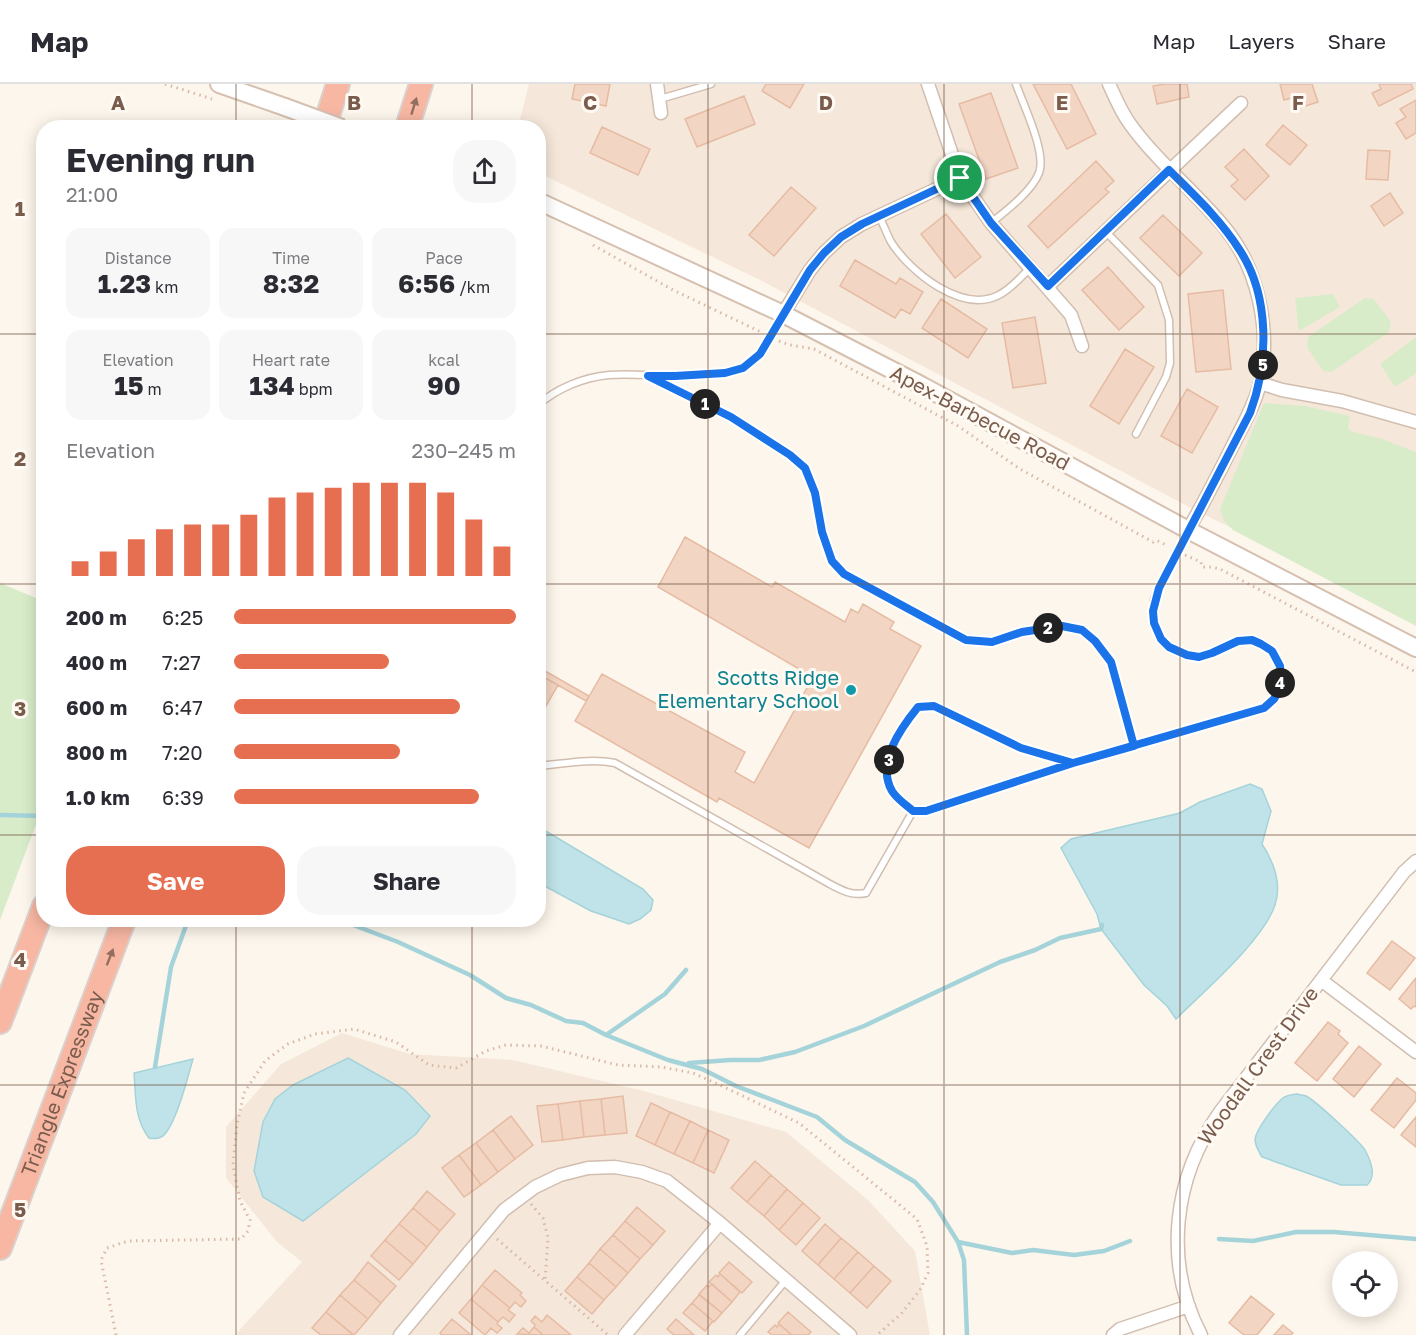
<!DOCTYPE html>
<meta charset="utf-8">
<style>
:root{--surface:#fff;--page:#f7f7f7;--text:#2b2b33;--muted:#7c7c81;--line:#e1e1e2;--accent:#e76f51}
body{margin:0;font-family:"Golos Text",sans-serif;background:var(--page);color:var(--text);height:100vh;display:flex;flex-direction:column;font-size:22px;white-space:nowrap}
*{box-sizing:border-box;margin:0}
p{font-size:20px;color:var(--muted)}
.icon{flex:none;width:33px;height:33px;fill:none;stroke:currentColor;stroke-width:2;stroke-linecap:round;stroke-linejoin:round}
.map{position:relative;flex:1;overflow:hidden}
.panel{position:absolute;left:36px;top:36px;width:510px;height:807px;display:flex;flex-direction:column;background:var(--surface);border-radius:24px;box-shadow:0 3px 15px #0003}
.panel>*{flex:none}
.controls{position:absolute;left:1332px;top:1167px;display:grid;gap:12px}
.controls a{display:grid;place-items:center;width:66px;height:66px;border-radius:50%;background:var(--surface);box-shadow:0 3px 15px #0003;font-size:30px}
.pin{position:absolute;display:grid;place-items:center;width:51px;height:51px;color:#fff;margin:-26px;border:3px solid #fff;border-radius:50%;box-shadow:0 2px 6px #0007}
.km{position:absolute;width:30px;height:30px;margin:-15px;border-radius:50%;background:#222;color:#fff;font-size:16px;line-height:30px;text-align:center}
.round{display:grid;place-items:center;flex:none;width:63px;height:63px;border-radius:24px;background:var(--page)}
.summary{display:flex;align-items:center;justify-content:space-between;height:102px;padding:0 30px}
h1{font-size:33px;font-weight:700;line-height:45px}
.figures{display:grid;grid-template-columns:repeat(3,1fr);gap:9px;height:102px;padding:6px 30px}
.figures div{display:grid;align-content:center;border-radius:15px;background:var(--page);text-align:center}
.figures b{font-size:26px;font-weight:700}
.figures small{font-size:16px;font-weight:400}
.figures p{font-size:16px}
.chart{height:168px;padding:12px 30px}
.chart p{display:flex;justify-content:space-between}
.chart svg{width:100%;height:108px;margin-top:6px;stroke:var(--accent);stroke-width:6}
.button{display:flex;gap:12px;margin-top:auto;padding:12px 30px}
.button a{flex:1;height:69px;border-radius:24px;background:var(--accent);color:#fff;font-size:24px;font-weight:700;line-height:69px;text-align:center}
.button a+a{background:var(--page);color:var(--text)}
ul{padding:0 30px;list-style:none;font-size:20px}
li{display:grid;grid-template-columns:96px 72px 1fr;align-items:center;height:45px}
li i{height:15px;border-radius:8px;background:var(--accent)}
header{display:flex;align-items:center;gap:36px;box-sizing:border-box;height:84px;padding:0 30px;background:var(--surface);border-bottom:2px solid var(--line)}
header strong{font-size:28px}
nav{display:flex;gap:33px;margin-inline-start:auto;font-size:21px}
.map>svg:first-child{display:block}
</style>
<header>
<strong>Map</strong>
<nav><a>Map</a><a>Layers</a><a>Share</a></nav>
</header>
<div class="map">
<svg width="1416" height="1251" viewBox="0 0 1416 1251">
<rect width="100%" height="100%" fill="#fdf6ec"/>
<path fill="#f5e8da" d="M529,0H1416V535L1189,423L762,197L539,89L538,44H518Z
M342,949L410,970L513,976L644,1007L786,1048L868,1116L915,1167L930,1251H235L302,1178L277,1158L226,1094V1043L281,980Z"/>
<path fill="#d8ecc9" d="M1333,210L1340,223L1299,247L1295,214Z
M1365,214L1374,215L1391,238L1389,248L1332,288L1323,287L1307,263L1308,253Z
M1416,253V289L1395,303L1380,280Z
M1264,319L1305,322L1350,332L1348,343L1350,347L1382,355L1416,368V542L1233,446L1224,437L1220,425Z
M0,499L43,517V722L0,836Z"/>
<path fill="#bfe3e8" stroke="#a5d3da" stroke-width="1.5" d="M1250,700L1262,705L1271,727L1262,760C1273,777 1282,800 1275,821C1263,857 1204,907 1176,935L1167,922L1144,901L1101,845L1097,830L1061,764L1071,755L1180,729L1200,718Z
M539,743L643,805L653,816L651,826L640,835L629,840L591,827L539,799Z
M348,974L405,1006L430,1032L416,1050L303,1137L263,1113L254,1087L263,1038L275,1015L293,1001Z
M193,975C188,992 176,1041 163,1052C158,1055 153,1055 149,1054C134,1035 136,1012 134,989Z
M1297,1010C1300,1011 1303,1011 1306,1012C1315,1016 1360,1058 1365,1066C1371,1077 1377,1092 1367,1101H1341L1262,1073C1259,1068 1255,1062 1255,1055C1256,1046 1275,1020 1283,1014C1287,1011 1292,1011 1297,1010Z"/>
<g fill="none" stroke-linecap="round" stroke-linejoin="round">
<path stroke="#a5d3da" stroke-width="4.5" d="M0,731L44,732
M340,836L398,858L470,891L506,914L531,921L566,937L583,939L606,951L668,976L702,985L736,1002L817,1033L845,1056L915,1098L933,1118L958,1158L964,1176L967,1251
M606,951L665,910L686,886
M689,979L730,976H759L795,968L864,942L1000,878L1035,866L1060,854L1101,845L1102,841
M155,983L171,883L188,836
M1219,1155L1253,1157L1296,1148H1334L1416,1155
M958,1158L1012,1169L1033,1166L1074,1171L1104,1167L1130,1157"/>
</g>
<path fill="#f3d5c3" stroke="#e6bba3" stroke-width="1.5" d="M575,0H610L606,22L572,15Z
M766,0H804L790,24L762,7Z
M1033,0H1071L1096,50L1067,65Z
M1164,0H1187L1189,13L1157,20L1153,2Z
M1280,0H1312L1318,18L1296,25L1292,14L1284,16Z
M1379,0H1411L1413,5L1379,22L1372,9L1381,5Z
M991,9L1018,84L986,95L959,20Z
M744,12L755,40L697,63L685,35Z
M1416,16V49L1406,55L1396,39L1406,33L1400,25Z
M1283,41L1307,61L1290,81L1266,61Z
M602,43L650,65L638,91L590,69Z
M1244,65L1269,92L1245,116L1231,102L1238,96L1225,83Z
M1368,66L1390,67L1388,96L1366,95Z
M1096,77L1114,97L1105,105L1109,108L1048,164L1028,142Z
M791,103L816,124L774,172L749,151Z
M1390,109L1403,129L1384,142L1371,122Z
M946,130L981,173L955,194L921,150Z
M1163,131L1202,169L1179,192L1140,154Z
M855,176L896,200L900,194L923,208L910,230L901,225L895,234L840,202Z
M1108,183L1144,223L1119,246L1082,206Z
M1223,206L1231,285L1196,288L1188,210Z
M941,215L987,245L968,274L922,244Z
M1035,233L1046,299L1013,304L1002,239Z
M1125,265L1154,283L1119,340L1090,322Z
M1187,305L1218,323L1192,369L1161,352Z
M685,453L772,503L775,498L845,538L851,525L858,529L863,520L894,538L890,545L921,562L809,764L719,714L717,718L575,637L602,590L745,668L735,688L754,699L813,593L658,503Z
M538,583L589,612L586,617L538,590Z
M538,590L558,601L538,636Z
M1392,857L1415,874L1390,906L1367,889Z
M1416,894V923L1414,922L1411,925L1399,915Z
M1328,938L1340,947L1338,950L1348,959L1317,997L1295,979Z
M1359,962L1381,980L1354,1013L1333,995Z
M1397,994L1416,1009V1016L1394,1044L1371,1026Z
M623,1012L627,1049L605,1051L601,1015Z
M601,1015L605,1051L584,1053L580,1017Z
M580,1017L584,1053L563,1056L558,1020Z
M651,1019L670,1028L655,1061L636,1052Z
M558,1020L563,1056L542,1058L537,1022Z
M670,1028L690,1037L674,1070L655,1061Z
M511,1032L533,1061L515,1075L493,1046Z
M1416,1033V1063L1401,1051Z
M690,1037L708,1046L693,1079L674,1070Z
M493,1046L515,1075L498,1088L476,1059Z
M708,1046L729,1056L714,1089L693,1079Z
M476,1059L498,1088L481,1101L459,1071Z
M459,1071L481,1101L464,1113L442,1084Z
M755,1077L771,1091L747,1118L731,1104Z
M771,1091L787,1105L764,1132L747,1118Z
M787,1105L803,1119L779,1146L764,1132Z
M427,1107L455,1130L440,1147L413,1124Z
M803,1119L820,1134L796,1161L779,1146Z
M637,1123L665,1147L653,1161L625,1137Z
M413,1124L440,1147L427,1163L399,1140Z
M625,1137L653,1161L640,1175L613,1151Z
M399,1140L427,1163L413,1180L385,1156Z
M825,1140L841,1154L818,1181L802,1167Z
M613,1151L640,1175L628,1189L600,1165Z
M841,1154L858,1168L834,1195L818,1181Z
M385,1156L413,1180L399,1196L371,1172Z
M600,1165L628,1189L616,1203L589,1179Z
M858,1168L874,1182L850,1209L834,1195Z
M368,1178L396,1202L381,1219L354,1196Z
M729,1178L752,1198L742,1209L719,1189Z
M589,1179L616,1203L604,1216L577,1193Z
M874,1182L891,1197L867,1224L850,1209Z
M495,1186L522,1209L520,1211L526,1217L521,1223L515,1218L510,1224L482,1201Z
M720,1190L740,1208L732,1218L709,1198L716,1191L718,1193Z
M577,1193L604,1216L592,1230L565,1207Z
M354,1196L381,1219L368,1235L340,1211Z
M712,1200L732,1218L722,1229L699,1210L707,1201L709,1203Z
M482,1201L510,1224L508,1226L515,1231L509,1238L503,1233L498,1238L471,1215Z
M340,1211L368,1235L354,1251L326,1228Z
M699,1211L722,1229L714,1238L692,1219Z
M1251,1212L1274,1230L1257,1251H1244L1229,1239Z
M471,1215L498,1238L497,1240L502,1244L497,1249L491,1244L485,1251L459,1229Z
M692,1219L713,1237L705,1247L683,1229Z
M326,1228L353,1251H321L312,1244Z
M788,1228L811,1248L808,1251H792L778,1239Z
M547,1231L571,1251H543L534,1243L535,1241L531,1237L535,1232L542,1238Z
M452,1235L471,1251H442L440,1249Z
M676,1235L694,1251H674L667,1245Z
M779,1240L792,1251H772L768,1248L775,1241L777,1243Z
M1283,1241L1293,1249L1291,1251H1274Z
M534,1243L543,1251L517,1250L523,1244L529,1249Z"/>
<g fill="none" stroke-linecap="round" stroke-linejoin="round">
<g stroke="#d1beb0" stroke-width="9">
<path id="lane" d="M660,15L711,0
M879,132C883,140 887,150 891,158C910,188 962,230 999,211C1011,205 1021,193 1031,183
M991,139C1006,127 1032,107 1039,89C1047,69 1023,20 1016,0
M1106,148L1158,201L1169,236L1170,279L1166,293L1136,350
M648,292L731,333L790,371L805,384L815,409L822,448L832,477L844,490L966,556L992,558L1022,548L1062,542L1082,546L1095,557L1111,578L1134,662
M538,321C557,304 585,293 609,291C652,287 728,305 760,270C769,260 776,243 783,231
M1073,679L1021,664L934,622L918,623C900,645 876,679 892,707C897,715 906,721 913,727H926L1073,679L1264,624C1270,618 1276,613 1279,606C1286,586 1273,558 1250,557C1232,556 1219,568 1202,572C1196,573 1190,572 1184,570C1159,562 1151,539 1154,515L1188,446
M538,682C564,680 590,674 615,679L828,799C841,806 851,812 866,809L913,727
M740,1251L786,1196"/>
</g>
<g stroke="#d1beb0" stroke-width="15">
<path id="street" d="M657,0L661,29
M928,0L960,94L991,139L1071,231L1082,262
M1109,0C1115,13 1121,28 1130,40C1158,79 1196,108 1225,144C1259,186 1271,247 1260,299C1255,320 1244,339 1235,357C1220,387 1205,417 1188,446
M1048,202L1241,19
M783,230L810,186L824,169L841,153L862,140L960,94
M1260,299L1282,306L1342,317L1416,338
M1321,896L1416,968
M400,1251L504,1126L535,1103L560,1091L588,1084L615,1083L642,1088L667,1097L720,1139L850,1251
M625,1251L720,1139
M1113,1251L1120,1245L1189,1222
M1201,1251C1163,1178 1173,1094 1220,1028L1404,788L1416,777"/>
</g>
<g stroke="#d6c0b0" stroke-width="20">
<path id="secondary" d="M219,0L285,23
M538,117L783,230L921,301L1188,446L1416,564"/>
</g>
<g stroke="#dad1cd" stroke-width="26">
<g id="highway">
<path d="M324,44L338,0"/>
<path d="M407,44L421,0"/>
<path d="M0,938L44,822"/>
<path id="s1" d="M0,1164L124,836"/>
</g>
</g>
<path stroke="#d9b8a5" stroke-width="3" stroke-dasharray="1.5 4.5" stroke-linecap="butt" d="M165,0L212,15
M538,137L549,141
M593,161L673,206L763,249
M779,257L790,261L814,265L958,342L1020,385L1153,458L1156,456L1168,462
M1185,471L1201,478L1202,483H1211L1220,485L1416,588
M531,1120L543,1134L548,1154L545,1197
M497,1155L608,1251
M116,1251L101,1176L107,1164L128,1157L241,1155L248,1147L250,1136L240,1117L233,1081L237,1041L244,1009L265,977L288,960L315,950L354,945L396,958L429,981L456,984L486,967L506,961L541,962L618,981L661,983L693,989L724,1003L799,1039L917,1135L927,1162L928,1189L920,1206L901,1230L877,1251"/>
<use href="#lane" stroke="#fff" stroke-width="6"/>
<use href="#street" stroke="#fff" stroke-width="12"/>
<use href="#secondary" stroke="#fff" stroke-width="16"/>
<use href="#highway" stroke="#f7b7a3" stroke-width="22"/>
<g stroke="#d6c0b0" stroke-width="20" stroke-linecap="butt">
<path id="secondary-bridge" d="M285,23L342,44"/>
</g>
<use href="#secondary-bridge" stroke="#fff" stroke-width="16"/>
</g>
<defs><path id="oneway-solid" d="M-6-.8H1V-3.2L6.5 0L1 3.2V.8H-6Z" transform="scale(1.5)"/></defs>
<g fill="#936e5e">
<use href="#oneway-solid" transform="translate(414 22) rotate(-73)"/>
<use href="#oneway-solid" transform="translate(110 873) rotate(-69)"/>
</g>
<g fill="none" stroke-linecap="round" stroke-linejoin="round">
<g stroke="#fff" stroke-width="12">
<path id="route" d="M960,94L862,140L841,153L824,169L810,186L760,270L743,284L725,289L675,292H648L731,333L790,371L805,384L815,409L822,448L832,477L844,490L966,556L992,558L1022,548L1062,542L1082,546L1095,557L1111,578L1134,662L1073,679L926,727H913C906,721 897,715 892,707C876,679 900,645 918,623L934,622L1021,664L1073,679L1264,624L1274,615L1279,606L1281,595L1280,582L1272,567L1261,560L1252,556L1238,557L1212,569L1199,573L1187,571L1169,563L1161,555L1154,539L1153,527L1159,504L1250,329C1269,279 1270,211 1239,165C1220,135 1194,111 1169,86L1048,202L991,139L960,94"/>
</g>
<use href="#route" stroke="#1a73e8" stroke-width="8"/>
</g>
<path fill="none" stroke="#7a5c4d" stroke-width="1.5" stroke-opacity="0.55" d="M236,0V44M472,0V44M708,0V1251M944,0V1251M1180,0V1251M0,250H44M538,250H1416M0,500H44M538,500H1416M0,751H44M538,751H1416M236,836V1251M472,836V1251M0,1001H1416"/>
<circle fill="#0f9aa8" stroke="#fffaf3" stroke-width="2" cx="851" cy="606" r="6"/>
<g text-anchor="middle" stroke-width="6" stroke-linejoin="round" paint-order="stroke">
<g font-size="20" fill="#7a5c4d" stroke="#fffaf3">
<text transform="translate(980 334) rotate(28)" y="7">Apex-Barbecue Road</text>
<text transform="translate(1258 982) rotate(-54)" y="7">Woodall Crest Drive</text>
<text dy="7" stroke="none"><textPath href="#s1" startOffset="176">Triangle Expressway</textPath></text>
</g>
<g font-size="20" fill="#0d838f" stroke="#fffaf3" text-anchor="end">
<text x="839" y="601">Scotts Ridge<tspan x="839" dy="23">Elementary School</tspan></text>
</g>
</g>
<g font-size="20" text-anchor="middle" font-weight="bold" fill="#7a5c4d" stroke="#fffaf3" stroke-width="6" stroke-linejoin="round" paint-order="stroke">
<text x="118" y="26">A</text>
<text x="354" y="26">B</text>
<text x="590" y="26">C</text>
<text x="826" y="26">D</text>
<text x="1062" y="26">E</text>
<text x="1298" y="26">F</text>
<text x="20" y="132">1</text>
<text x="20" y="382">2</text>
<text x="20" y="632">3</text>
<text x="20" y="883">4</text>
<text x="20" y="1133">5</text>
</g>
</svg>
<div class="controls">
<a><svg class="icon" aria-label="locate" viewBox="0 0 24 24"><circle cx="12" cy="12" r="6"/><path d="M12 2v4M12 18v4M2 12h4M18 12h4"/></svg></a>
</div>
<div class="pin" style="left:960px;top:94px;background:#1e9e55"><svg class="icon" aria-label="arrive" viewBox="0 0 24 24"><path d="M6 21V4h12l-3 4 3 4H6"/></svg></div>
<b class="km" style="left:705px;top:320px">1</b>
<b class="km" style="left:1048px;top:544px">2</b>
<b class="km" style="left:889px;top:676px">3</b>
<b class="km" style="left:1280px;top:599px">4</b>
<b class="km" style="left:1263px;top:281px">5</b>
<section class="panel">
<div class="summary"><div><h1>Evening run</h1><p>21:00</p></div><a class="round"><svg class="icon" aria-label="share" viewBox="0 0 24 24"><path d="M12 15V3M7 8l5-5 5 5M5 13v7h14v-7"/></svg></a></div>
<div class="figures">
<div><p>Distance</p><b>1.23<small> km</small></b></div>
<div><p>Time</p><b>8:32</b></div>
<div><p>Pace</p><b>6:56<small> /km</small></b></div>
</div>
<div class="figures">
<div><p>Elevation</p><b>15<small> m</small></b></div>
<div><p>Heart rate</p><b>134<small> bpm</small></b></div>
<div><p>kcal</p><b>90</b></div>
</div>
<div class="chart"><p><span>Elevation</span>230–245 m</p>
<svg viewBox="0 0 160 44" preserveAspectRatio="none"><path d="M5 44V38M15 44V34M25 44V29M35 44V25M45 44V23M55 44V23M65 44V19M75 44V12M85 44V10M95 44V8M105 44V6M115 44V6M125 44V6M135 44V10M145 44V21M155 44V32"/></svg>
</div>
<ul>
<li><b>200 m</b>6:25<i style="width:100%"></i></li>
<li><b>400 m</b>7:27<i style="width:55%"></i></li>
<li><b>600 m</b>6:47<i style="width:80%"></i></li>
<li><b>800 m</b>7:20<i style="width:59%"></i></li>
<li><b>1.0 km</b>6:39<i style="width:87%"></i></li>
</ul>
<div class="button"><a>Save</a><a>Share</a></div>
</section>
</div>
